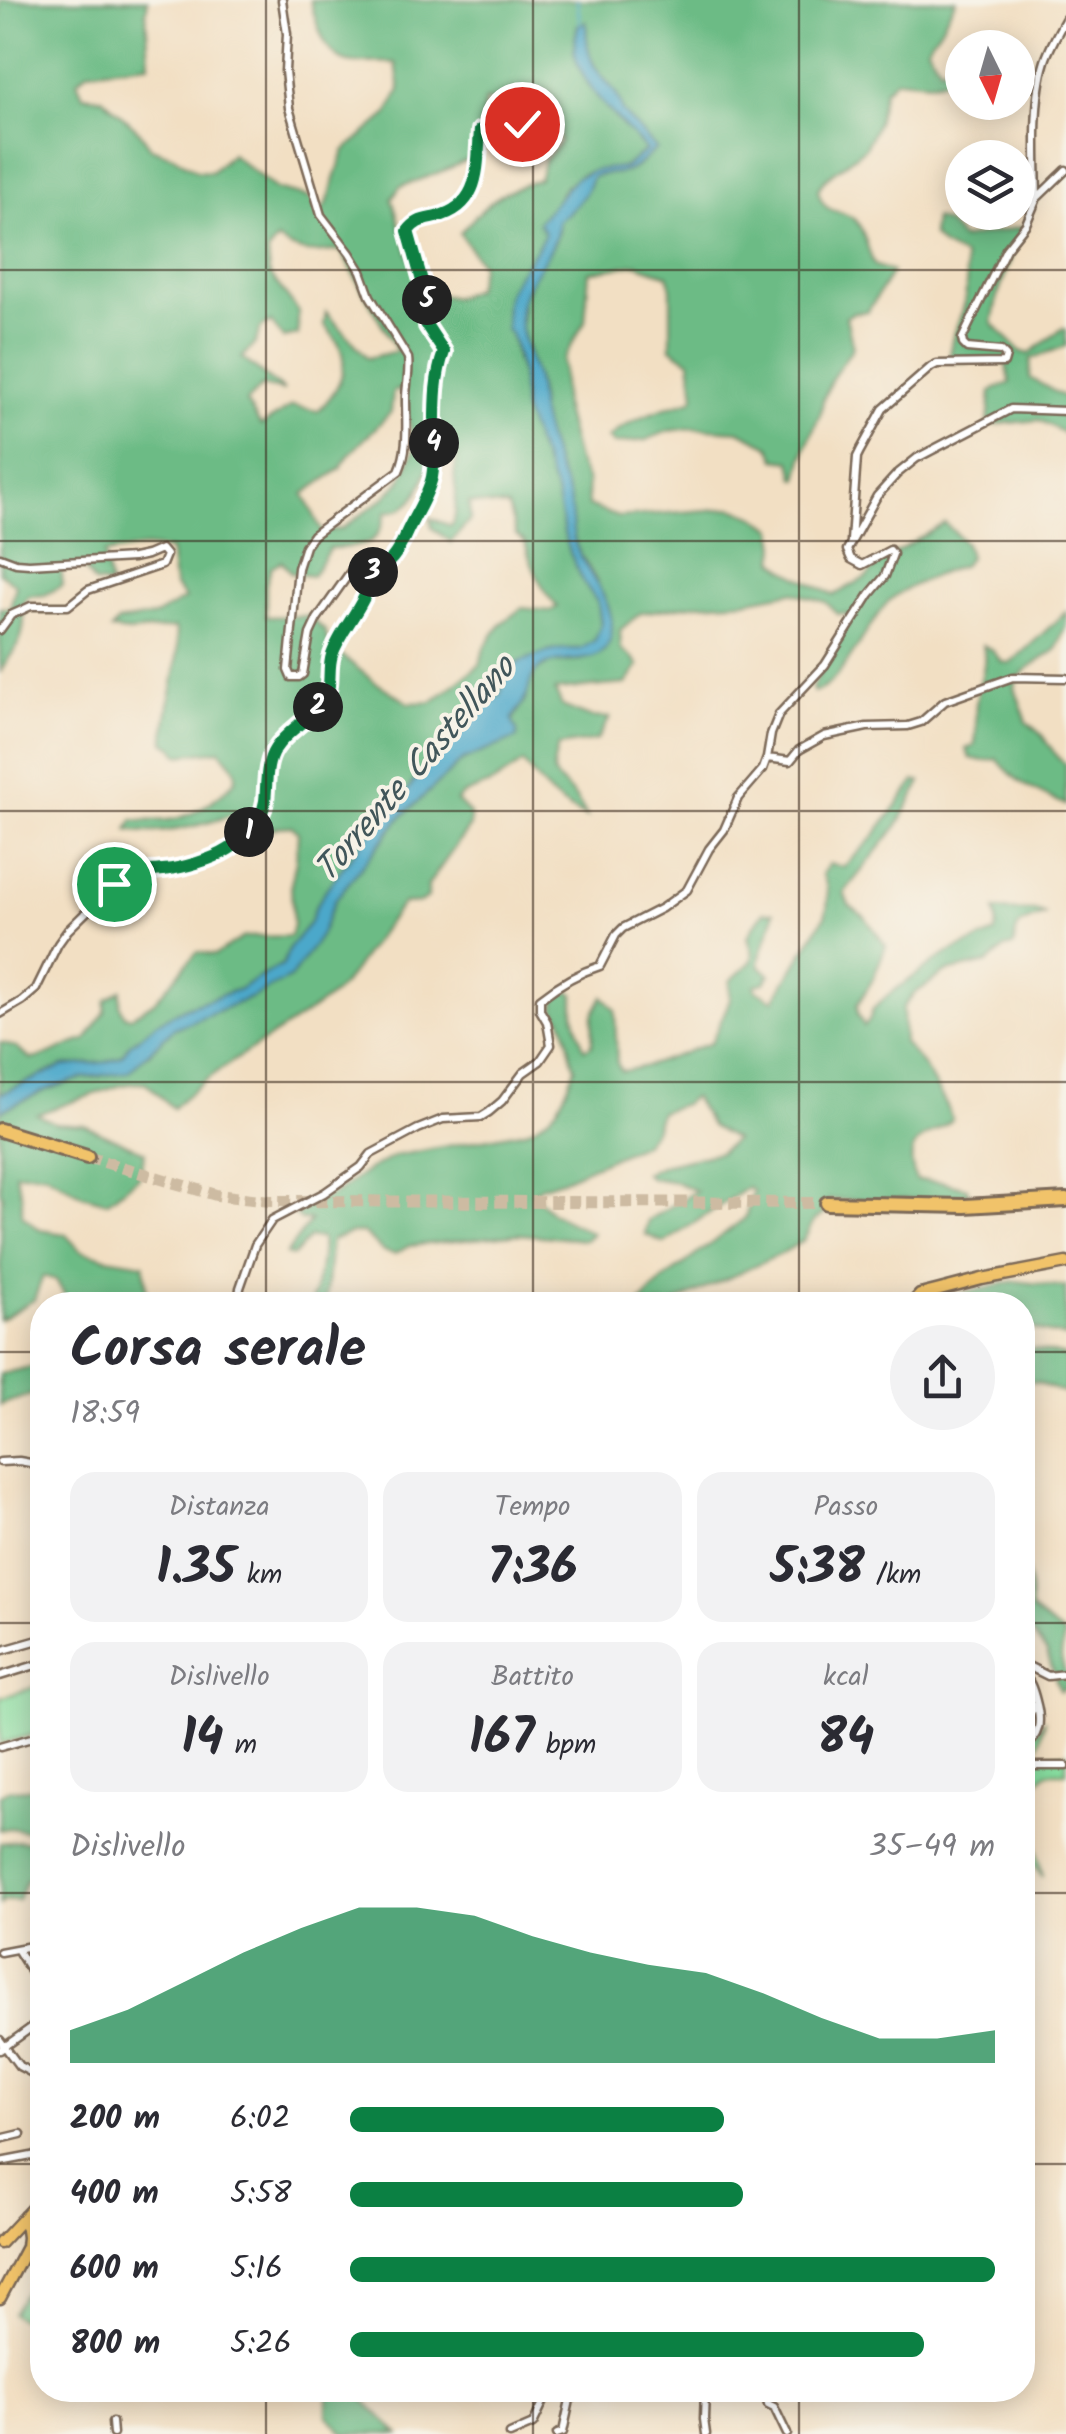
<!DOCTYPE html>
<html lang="it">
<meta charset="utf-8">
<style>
:root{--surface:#fff;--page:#f2f2f3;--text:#2b2b33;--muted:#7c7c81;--accent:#0b8043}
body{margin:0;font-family:Kalam,sans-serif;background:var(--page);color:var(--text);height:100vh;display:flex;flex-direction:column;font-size:38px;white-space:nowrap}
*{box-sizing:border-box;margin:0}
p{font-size:32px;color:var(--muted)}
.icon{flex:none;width:55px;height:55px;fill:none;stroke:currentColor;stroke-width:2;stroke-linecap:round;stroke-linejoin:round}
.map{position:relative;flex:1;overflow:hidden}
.side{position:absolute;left:30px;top:1292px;width:1005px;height:1110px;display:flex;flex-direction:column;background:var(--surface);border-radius:40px;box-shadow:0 5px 25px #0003}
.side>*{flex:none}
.needle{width:65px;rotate:175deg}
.tools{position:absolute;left:945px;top:30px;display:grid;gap:20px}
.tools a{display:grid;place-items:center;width:90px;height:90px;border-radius:50%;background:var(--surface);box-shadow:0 5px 25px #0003;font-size:50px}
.pin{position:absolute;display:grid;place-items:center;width:85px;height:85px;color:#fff;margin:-42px;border:5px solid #fff;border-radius:50%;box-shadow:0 2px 10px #0007}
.km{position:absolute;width:50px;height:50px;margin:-25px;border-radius:50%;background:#222;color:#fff;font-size:28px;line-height:50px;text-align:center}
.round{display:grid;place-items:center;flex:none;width:105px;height:105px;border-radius:52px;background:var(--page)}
.head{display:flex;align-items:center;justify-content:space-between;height:170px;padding:0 40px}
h1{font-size:55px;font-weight:800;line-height:75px}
.stats{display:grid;grid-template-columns:repeat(3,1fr);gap:15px;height:170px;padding:10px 40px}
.stats div{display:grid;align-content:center;border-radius:25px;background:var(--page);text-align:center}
.stats b{font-size:50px;font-weight:800}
.stats small{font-size:28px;font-weight:400}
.stats p{font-size:28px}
.chart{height:280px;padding:20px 40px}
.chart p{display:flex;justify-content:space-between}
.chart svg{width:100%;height:180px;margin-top:10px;fill:var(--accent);opacity:.7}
ul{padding:0 40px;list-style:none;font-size:32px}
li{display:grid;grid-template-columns:160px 120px 1fr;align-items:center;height:75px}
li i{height:25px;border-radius:12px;background:var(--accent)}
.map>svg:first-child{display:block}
</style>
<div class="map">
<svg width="1066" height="2434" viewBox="0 0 1066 2434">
<rect width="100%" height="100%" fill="#f7f3e8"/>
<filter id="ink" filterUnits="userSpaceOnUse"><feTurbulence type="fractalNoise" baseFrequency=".01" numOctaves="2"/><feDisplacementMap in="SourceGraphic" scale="20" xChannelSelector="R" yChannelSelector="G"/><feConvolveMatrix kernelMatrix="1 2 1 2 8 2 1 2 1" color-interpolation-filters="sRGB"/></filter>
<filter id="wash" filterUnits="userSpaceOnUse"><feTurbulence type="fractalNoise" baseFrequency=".0048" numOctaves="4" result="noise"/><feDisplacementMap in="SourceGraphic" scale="40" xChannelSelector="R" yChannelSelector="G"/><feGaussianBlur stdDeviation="2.25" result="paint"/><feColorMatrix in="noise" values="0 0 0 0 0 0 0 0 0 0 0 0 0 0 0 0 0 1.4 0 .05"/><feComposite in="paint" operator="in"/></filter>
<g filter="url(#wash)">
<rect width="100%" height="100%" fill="#f2dfc3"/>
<path fill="#86db9e" stroke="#60825e" stroke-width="2.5" d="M42,1685V1732L0,1744V1698Z
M1045,1720L1036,1752L1046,1756L1066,1753V1772H1048C1047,1772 1037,1782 1036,1783C1022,1807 1037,1852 1043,1877L1029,1857L1023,1821L1022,1751Z
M40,2269L42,2271V2332L12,2313Z"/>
<path fill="#6cbb85" stroke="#547252" stroke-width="2.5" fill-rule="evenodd" d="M0,0H148L146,11L149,64L88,71L77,81L83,95L103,98L140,132L151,148L173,156L197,171L211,172L231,154L276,189L308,197L323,210L327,204L344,151L388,114L400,90L396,63C382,62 369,63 355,63C326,63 316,23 310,0H956L940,29L927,47L940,68L962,62V77L931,82L896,79L884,90L877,123L865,148L824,180L818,190C825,218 837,206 854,219C864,227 868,252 874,265L892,272L868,311L853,313L846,317L853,347L831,380L823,400L821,412L805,450L798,479L795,478L791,461L776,459L770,446L739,431L694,428L668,431L646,440L614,444L608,438C631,418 663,408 692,400L695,395L690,361L671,348V289L668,275L636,264L589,272L585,321L563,360V405L577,460L587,482L588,506L618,517L733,508L756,517L774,529L777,546L775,560L784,569L834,595L867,577L880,562L945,523L965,543L969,557L964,565C944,571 901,588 887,603C867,624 841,687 814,692L812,688L846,625L848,614H837L826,602L792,592L745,601L697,604L641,613L620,630L621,649L634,659L639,666L626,684L555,690L562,706L590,717L610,718L597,740L558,746C548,782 554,772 574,796C579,802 583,810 587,817C557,805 543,788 523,763L493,783L462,795L457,801L470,814V826L428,885V898L419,903L402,904C390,920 377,937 365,954C354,968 346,985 331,996C280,1035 220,1063 173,1108L145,1082L121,1085L37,1114L55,1123L84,1125L145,1152L139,1177L107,1202L82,1195L45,1173H15L22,1197V1215L40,1230L65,1234L80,1250L107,1258L144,1264L148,1299L144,1305H67V1299L56,1280L43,1276L34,1300L0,1320L2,1195L0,1190V1111L46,1090L82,1078L99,1077L147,1055L174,1028L250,998L291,977L320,936L335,900L401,817L463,760L505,741L517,731L512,721L525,700L530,679L536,671L549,663L578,661L604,651L597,582L577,548L573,533L570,501L550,450L540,412L538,385L521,329L522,300L539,265L554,243L559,231L558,221C573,210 587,195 592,177C603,171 613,175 625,172C637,169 644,160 652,152L621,111C621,91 601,80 593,63C587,51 586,36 586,23L578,25C577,33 574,42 575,50C579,86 622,124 647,149C639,155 631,165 622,167C607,171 591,168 577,177C553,191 552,221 541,243C532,261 514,276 508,295C501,318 514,333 515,354L544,461L556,493L567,546L584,583L598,602L601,625L595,640L581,649H563L547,652L517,664L503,684L500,695L457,727L439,747L401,799L361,843L315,908L309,924L290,947L284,963L237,990L186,1007L158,1022L129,1045L122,1056L107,1062L63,1066L0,1094V1042L15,1047L31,1059C51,1057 66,1044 86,1040L105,1012L106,1001L121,990L120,1005L124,1015L131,1017L154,1002L197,952L215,955L244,937L290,936L293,924L291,884L296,860L298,833L292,826L277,827L261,833L235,814C205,825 159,837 128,830L133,820C172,823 191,819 221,794C226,789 235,784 236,776C237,766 225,757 220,750L179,755L174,748L165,742C164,705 184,661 175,628L129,632L111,630L118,622L155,616L185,599L174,585L170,550L145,547L104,554L110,585L94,583L83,566L61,569L63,585L45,595L29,596L24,602C24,616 25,632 18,644C13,654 5,662 0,673V608H10L16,585L0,573ZM485,100L528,109L519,126L527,130L545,113L558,121L560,142L544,161L539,179C498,193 489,200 460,233L481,265L475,289L454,298L420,290L392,199L400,187L443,171L479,155ZM277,240C301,255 313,254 340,250L397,351L368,358L326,312L324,324C328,330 336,338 339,345C351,371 336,393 318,411L292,406L261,426L246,402L262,386L284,391L242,358L255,343L261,328L271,322L283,338L298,335V311L269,273L268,252ZM399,389L414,441L436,439L450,443L457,456L454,476L456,493L455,516L451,526L430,518L432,528L451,542L470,520L469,503L508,507L516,535L525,542C531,566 541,588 557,607L550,611L522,608L502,623L484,648L480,665L432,702L409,703L372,680L329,645L325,631L309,616L266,617V585L271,567L282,561L291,573L312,576L330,548C363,547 379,547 386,512C392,511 398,511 403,508C422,497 429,466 432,447L415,448L401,481L384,498L342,529L322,532L304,494L340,469L349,455L391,412L393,392Z
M934,219L947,223L961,239L1022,227L997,298L992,323L1020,351L1029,354L1063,328L1066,330V346L1031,359L1030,378L1066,398V434L1039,420L988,425L991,391L1010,383L1006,363L951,361C947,341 959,325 964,306C968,289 966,273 964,257L942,246L932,235Z
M1066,612V625L1056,650L1027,669L1017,679L1015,688L1027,722L1042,735L1058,758L1066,764V805C1035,791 1019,786 997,759L983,761L970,758L966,749L974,746C979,732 974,718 976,704C978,682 988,668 983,645L992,650L1002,662L1011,663Z
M915,781L921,782L898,825L844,893L849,905L865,917L886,946L872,981L857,1005L858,1015L864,1026L869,1021L873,1009L889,994L946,954L995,933L997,923L995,910L1038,911L1045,914C1024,923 1015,920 1014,946L1005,948L988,963L946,972L914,994L903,1008L904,1043L923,1065L947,1106L952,1120C925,1141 901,1138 916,1180L943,1182L967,1188L968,1192L963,1199L828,1200L826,1212L813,1222L804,1240L781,1254L670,1305H639L663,1280L745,1218L753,1191L748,1187L664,1243L645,1234L648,1220L696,1191L676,1182L651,1178L644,1173L666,1164L720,1152L735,1140L711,1126L693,1097L684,1104L660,1112L654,1130L643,1144L562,1180L540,1187L533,1194L552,1213L592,1233L585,1240L519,1234L409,1246L395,1254L383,1251L363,1233H351L331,1240L325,1305H310C317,1286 323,1258 321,1238H309L293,1256L286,1254L311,1220H300L296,1215L339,1191L368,1170L395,1156L525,1131C558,1116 563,1100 575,1068C567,1047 569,1026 555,1009L556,998L568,991L574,994V1014L584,1049L592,1045L593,1015L603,996L615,1010L617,1063L621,1071C653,1067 681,1053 711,1043L730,1000V981L751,962L753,955L748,937L753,927L764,912H774C773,933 760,945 759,965L770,974L765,983L755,985L756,990L774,1000L825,916C830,901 829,888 822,874L829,864L844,867L872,839Z
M1015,1281L1066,1287V1337L1023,1327L1022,1305H938L964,1293Z
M1023,1347L1066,1356V1394L1039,1383L1023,1380Z
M35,1366L42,1369V1391L0,1405V1374Z
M1022,1555L1030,1587L1031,1610L1064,1635L1061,1658L1066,1677V1687L1060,1691L1046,1651L1031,1633L1023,1616Z
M42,1788V1834L10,1828L0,1830V1795L10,1790Z
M19,1841L42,1843V1875L26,1880L18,1900L4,1901L0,1905V1843Z
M328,2390H358L365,2401L399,2434H345L328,2416Z"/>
<path fill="#4ba8ca" stroke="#436974" stroke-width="2.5" d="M586,22C586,36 587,50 593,63C601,80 621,91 622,111L656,149C646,156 640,167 627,171C615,175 603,172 592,177C587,195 573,210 558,221C560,249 528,275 521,303C515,330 532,358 537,384C539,394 538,405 541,415C545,432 550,449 556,466C560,477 568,489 570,501C573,516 571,531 576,546C587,576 618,602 611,637C603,671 561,653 540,668C528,677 531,689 524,701C521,708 515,713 512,720L517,731V738L463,760L401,817L335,900L320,936L291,977L250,998L174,1028L128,1072L82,1078L46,1090L0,1111V1094L63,1066L107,1062L122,1056L129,1045L158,1022L186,1007L237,990L283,964L290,947L309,924L315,908L327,888L361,843L401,799L439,747L457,727L500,695L503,684L517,663L547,652L563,649H581L595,640L601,625L598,603L584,583L567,546L556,493L523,411L521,376L514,343L511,334L506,330C507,319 504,307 507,297C512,277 536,254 545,233L538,222L575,178L595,170L625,167L646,150C623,124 577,85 574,48C574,41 577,32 578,25Z"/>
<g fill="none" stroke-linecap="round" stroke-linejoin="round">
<path stroke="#4ba8ca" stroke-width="2.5" d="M577,0L580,23"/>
</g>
</g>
<g filter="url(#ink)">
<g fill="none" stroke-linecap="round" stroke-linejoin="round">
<path stroke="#cdbba2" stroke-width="12" stroke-dasharray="12 6" stroke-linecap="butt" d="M87,1157L216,1195L270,1201L827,1203"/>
<g stroke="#7b6958" stroke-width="11">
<path id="minor" d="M1037,197C1036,156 1033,99 1045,61C1050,46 1058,32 1066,18
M851,541L857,457L860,451L883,409L931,367L937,364L1004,363L1006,356L1001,351L967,348L963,344L962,339L1006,249L1026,224L1037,198L1066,170
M0,557L16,563L29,564L133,558L147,555L161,549L166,555L162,565L88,590L68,606H31L11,615L0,630
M371,573L388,565L428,490L434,456V398L437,372L443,352C434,336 423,325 429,305L408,231C416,220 423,221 436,217C481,206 477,167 480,130H487L498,122L515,127L527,121
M767,758L790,761L799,750L824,736L867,727L908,726L921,722L945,701L1013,677L1066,678
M0,1014L22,1001L36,989L58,944L68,930L123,876L130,871L141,870L169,869L221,853L250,831L265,805L270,759L276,746L320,705L327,695L331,656L370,583L371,573L363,566L351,571L317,619L310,634L303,674L299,677H291L288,670L298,568L305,546L313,535L399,471C409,448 406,423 406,399C406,385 410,372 408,358L370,296L361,271L350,253L321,215L289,108L285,71L287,34L282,0
M238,1305L240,1288L255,1245L272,1220L324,1193L361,1167L371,1154L418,1129L443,1119L481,1117L489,1112L502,1101L523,1073L540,1061L551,1045L547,1022L540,1010V999C559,984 577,973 600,966L616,935L623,928L662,908L687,890L709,849L724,830L738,798L763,769L767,758L771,734L779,714L825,665L870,594L885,576L893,554L890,550L862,565L851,559L847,550L877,496L897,474L917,458L1011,409L1066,411
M0,1462L19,1461L42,1465
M0,1651L42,1639
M1022,1663L1048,1676L1066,1674
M1022,1672C1030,1680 1033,1689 1036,1701C1042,1723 1040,1735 1022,1752
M0,1676L42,1663
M1022,1728L1036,1704
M0,1747L42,1735
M1022,1760L1029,1766H1066
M17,1949L42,1989
M0,1952L42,1944
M0,2040L19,2066L42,2078
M0,2050L42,2020
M0,2139L21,2134
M0,2162L42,2154
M28,2237L42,2246
M491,2390H492
M705,2390L704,2419L706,2434
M765,2390L768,2404L774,2407L787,2434
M112,2422L113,2434
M510,2434L533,2424L549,2390
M557,2434L563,2432L570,2400L578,2394L616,2390"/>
</g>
<g stroke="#7b6958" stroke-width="15">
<path id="major" d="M911,1305L920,1295L936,1291L982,1279L1066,1263
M0,2243L42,2198
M0,2298L27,2247L28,2237L25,2216"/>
</g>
<g stroke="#7b6958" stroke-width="18">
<path id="highway" d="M0,1130L87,1157
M827,1203L965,1206L1066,1200"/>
</g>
<use href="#minor" stroke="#fff" stroke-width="6"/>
<use href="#major" stroke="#f1c36a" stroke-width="10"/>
<use href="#highway" stroke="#f1c36a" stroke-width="12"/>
</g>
</g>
<g fill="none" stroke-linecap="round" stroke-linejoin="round" filter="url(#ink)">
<g stroke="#fff" stroke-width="20">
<path id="route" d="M114,884C134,867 140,873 163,870C183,868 212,860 229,849C245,839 262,821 265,801C267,784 265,764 275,749C287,730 311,719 324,700C333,686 327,670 332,655C341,627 369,603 371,573C390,566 398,552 406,534C414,516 428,496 432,477C439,435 429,393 444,352L427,326L429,306L408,231C416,220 423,220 436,217C481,206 477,168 480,130H487L498,122L508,127L522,124"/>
</g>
<use href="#route" stroke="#0b8043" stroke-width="12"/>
</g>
<path fill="none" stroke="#3b2a1e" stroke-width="2.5" stroke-opacity="0.55" d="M266,0V1305M533,0V1305M799,0V1305M0,270H1066M0,541H1066M0,811H1066M0,1082H1066M0,1352H42M1022,1352H1066M0,1623H42M1022,1623H1066M0,1893H42M1022,1893H1066M0,2164H42M1022,2164H1066M266,2390V2434M533,2390V2434M799,2390V2434"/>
<g text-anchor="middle" stroke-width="8" stroke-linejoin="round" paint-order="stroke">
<g font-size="35" font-style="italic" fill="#41565a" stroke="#f7f3e8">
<text transform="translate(414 768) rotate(-49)" y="12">Torrente Castellano</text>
</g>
</g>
</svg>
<div class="tools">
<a><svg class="needle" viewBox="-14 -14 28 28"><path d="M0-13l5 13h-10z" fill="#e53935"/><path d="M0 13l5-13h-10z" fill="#7c7c81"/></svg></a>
<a><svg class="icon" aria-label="layers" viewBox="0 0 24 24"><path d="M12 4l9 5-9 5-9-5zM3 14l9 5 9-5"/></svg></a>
</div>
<div class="pin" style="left:114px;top:884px;background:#1e9e55"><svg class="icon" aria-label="arrive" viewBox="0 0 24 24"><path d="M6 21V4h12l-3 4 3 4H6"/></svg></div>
<div class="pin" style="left:522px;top:124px;background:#d93025"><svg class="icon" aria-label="check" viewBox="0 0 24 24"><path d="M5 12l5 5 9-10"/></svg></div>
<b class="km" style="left:249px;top:832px">1</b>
<b class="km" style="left:318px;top:707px">2</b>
<b class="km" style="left:373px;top:572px">3</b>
<b class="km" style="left:434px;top:443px">4</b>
<b class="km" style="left:427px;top:300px">5</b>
<section class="side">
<div class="head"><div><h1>Corsa serale</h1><p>18:59</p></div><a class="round"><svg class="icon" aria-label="share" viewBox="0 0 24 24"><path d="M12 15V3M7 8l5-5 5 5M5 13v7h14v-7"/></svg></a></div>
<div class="stats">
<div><p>Distanza</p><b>1.35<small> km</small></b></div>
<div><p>Tempo</p><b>7:36</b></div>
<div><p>Passo</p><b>5:38<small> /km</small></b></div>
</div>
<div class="stats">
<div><p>Dislivello</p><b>14<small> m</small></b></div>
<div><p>Battito</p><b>167<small> bpm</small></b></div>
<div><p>kcal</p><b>84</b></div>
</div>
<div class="chart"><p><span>Dislivello</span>35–49 m</p>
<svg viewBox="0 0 160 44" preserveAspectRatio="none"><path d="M0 44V36L10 31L20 24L30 17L40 11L50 6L60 6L70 8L80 13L90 17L100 20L110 22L120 27L130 33L140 38L150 38L160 36V44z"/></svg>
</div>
<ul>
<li><b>200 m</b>6:02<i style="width:58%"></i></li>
<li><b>400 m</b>5:58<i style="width:61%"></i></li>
<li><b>600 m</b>5:16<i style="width:100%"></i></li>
<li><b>800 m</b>5:26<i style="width:89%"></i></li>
</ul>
</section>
</div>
